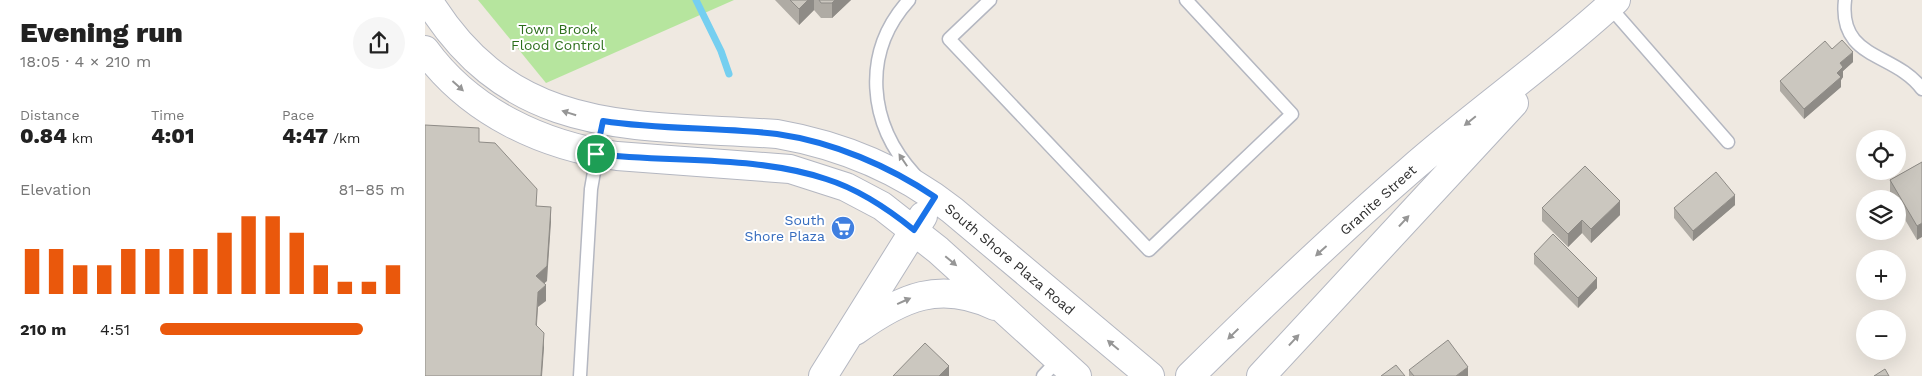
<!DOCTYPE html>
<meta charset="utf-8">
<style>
:root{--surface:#fff;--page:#f6f6f6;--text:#222;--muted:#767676;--accent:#ea580c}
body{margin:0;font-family:"Work Sans",sans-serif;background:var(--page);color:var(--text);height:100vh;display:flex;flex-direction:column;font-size:19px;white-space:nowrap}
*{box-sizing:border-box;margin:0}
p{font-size:16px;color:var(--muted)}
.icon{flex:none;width:28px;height:28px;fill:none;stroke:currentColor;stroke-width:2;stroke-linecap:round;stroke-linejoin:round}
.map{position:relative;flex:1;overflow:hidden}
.sheet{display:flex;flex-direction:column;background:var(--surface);width:425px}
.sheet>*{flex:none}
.fabs{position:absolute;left:1431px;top:130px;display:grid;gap:10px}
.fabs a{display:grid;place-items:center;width:50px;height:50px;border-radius:50%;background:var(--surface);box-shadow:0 5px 20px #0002;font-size:25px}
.pin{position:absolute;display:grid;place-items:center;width:42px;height:42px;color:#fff;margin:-21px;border:2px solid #fff;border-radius:50%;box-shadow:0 1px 5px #0007}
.round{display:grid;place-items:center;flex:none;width:52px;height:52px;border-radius:26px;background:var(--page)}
.head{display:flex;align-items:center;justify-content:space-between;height:85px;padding:0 20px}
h1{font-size:28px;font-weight:800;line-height:38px}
.metrics{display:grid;grid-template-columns:repeat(3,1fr);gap:8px;height:85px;padding:5px 20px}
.metrics div{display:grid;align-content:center}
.metrics b{font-size:21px;font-weight:800}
.metrics small{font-size:14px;font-weight:400}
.metrics p{font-size:14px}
.chart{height:140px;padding:10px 20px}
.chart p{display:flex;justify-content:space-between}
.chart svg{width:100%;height:90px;margin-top:5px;stroke:var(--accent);stroke-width:6}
ul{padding:0 20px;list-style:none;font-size:16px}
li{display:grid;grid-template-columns:80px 60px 1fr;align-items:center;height:38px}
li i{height:12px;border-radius:6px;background:var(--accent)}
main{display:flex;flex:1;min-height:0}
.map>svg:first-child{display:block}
</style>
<main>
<section class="sheet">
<div class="head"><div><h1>Evening run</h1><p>18:05 · 4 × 210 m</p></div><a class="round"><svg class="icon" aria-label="share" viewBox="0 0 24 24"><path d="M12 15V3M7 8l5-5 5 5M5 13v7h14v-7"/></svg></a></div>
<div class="metrics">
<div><p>Distance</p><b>0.84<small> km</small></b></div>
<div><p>Time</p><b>4:01</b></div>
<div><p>Pace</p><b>4:47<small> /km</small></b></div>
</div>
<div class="chart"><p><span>Elevation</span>81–85 m</p>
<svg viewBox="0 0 160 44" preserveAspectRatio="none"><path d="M5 44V22M15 44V22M25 44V30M35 44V30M45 44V22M55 44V22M65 44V22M75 44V22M85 44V14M95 44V6M105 44V6M115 44V14M125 44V30M135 44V38M145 44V38M155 44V30"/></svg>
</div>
<ul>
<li><b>210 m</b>4:51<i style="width:83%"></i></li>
</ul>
</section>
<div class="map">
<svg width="1497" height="376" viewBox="0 0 1497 376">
<rect width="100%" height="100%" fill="#efe9e1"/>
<path fill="#b6e59e" d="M53,0H309L121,83Z"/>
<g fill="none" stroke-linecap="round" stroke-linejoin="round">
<path stroke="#75cff0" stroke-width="7" d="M271,0L296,51L304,74"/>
<g stroke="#b4b7c1" stroke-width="15">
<path id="lane" d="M484,0C436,53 443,124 490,175
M565,0L524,39L724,250L867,114L761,0
M1420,0C1413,60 1470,52 1497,89
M1184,6L1303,142
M155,376L166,189L178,121
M618,376L634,359"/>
</g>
<g stroke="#b4b7c1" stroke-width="30">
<path id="secondary" d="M3,0C88,139 211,124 352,134C415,145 476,170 527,210L725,376
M0,50C45,112 118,146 192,156L365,169L421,187L457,206L513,250L652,376
M430,331C477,297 515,280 570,306
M398,376L498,216
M765,376C836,306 908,237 984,171C1051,112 1125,61 1191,0
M836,376L1089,103"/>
</g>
<use href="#lane" stroke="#fff" stroke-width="12"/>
<use href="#secondary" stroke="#fff" stroke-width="28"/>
</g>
<path fill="#afaba4" d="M350,0H426L407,18H396L389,10L374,25Z
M1407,49L1428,62L1418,71V77L1416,80V87L1379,119L1355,91V81Z
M1497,162L1492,240L1472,206V199H1468L1465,194V180Z
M1310,205L1268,241L1249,218V208Z
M1117,208L1195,215L1166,243L1157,233L1143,247L1117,221Z
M1109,254L1172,288L1153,308L1109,264Z
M984,370L1043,376H984Z"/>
<path fill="#8e8b86" d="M383,0H389V10L374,25V9Z
M410,0H426L407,18V3Z
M1428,52V62L1418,71V77L1416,80V87L1379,119V109L1412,73L1415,63Z
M1310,195V205L1268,241V231Z
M1195,201V215L1166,243V229Z
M126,207V222L122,281L111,291V276Z
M1157,220V233L1143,247V234Z
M1497,223V237L1492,240V226Z
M1172,278V288L1153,308V298Z
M121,285V301L113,307L111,340V325L113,292Z
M119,333V348L117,376H116Z
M524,366V376H514Z
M1043,367V376H1031Z"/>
<path fill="#cbc7bf" stroke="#8e8b86" d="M365,0H383L374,9Z
M394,0H410L407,3H396Z
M1417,40L1428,52L1415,63L1418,67L1412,73L1416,77L1379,109L1355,81L1400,41L1407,49Z
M0,125L54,128V142L70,143L112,189L111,206L126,207L122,266L111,276L121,285L113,292L111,325L119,333L116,376H0Z
M1497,162V223L1492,226L1465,180Z
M1160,166L1195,201L1166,229L1157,220L1143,234L1117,208Z
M1291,172L1310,195L1268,231L1249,208Z
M1128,234L1172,278L1153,298L1109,254Z
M1023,340L1043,367L1031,376H989L984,370Z
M500,343L524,366L514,376H468Z
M971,365L980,376H956Z
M1460,369L1464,376H1449Z"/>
<defs><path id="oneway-solid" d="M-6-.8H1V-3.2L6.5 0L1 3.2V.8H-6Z" transform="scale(1.25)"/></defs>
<g fill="#969696">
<use href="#oneway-solid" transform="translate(33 86) rotate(42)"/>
<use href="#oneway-solid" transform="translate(144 113) rotate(-163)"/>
<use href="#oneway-solid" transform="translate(1045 121) rotate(141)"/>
<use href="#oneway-solid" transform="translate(478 160) rotate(-124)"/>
<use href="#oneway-solid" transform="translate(979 221) rotate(-47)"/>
<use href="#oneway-solid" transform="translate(896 251) rotate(138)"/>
<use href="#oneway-solid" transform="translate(526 261) rotate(40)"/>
<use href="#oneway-solid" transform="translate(479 301) rotate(-24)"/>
<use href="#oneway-solid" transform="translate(808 334) rotate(136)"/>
<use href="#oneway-solid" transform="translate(869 340) rotate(-47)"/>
<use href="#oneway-solid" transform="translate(688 345) rotate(-140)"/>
</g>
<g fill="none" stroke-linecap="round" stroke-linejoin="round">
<g stroke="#fff" stroke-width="10">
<path id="route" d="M178,121C236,130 294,127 352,134C408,142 464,166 510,197L489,230C462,208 433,189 401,179C329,155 246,163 171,154Z"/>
</g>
<use href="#route" stroke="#1a73e8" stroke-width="6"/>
</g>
<defs>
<g id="supermarket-disc" transform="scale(1.25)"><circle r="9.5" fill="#3f7fe0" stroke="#fff"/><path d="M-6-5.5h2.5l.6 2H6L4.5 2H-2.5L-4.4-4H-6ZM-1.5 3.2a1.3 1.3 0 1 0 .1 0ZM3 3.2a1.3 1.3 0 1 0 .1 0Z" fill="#fff"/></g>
</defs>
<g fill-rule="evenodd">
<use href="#supermarket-disc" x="418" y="228"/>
</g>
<g text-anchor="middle" stroke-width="4" stroke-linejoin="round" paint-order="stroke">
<g font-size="14" fill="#2c6e1b" stroke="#fff">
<text x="133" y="34">Town Brook<tspan x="133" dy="16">Flood Control</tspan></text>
</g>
<g font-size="14" fill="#2e2e2e" stroke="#fff">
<text transform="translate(953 200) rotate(-42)" y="5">Granite Street</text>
<text transform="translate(585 259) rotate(40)" y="5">South Shore Plaza Road</text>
</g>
<g font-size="14" fill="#366cbe" stroke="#fff" text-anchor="end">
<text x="400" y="225">South<tspan x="400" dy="16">Shore Plaza</tspan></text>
</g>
</g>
</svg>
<div class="fabs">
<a><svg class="icon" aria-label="locate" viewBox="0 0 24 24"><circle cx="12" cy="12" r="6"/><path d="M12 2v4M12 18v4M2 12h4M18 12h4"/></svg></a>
<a><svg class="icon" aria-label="layers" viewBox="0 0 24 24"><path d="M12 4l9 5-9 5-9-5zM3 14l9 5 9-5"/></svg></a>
<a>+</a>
<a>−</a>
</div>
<div class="pin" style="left:171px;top:154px;background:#1e9e55"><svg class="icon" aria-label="arrive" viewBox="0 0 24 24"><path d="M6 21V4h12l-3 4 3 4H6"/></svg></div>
</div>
</main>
